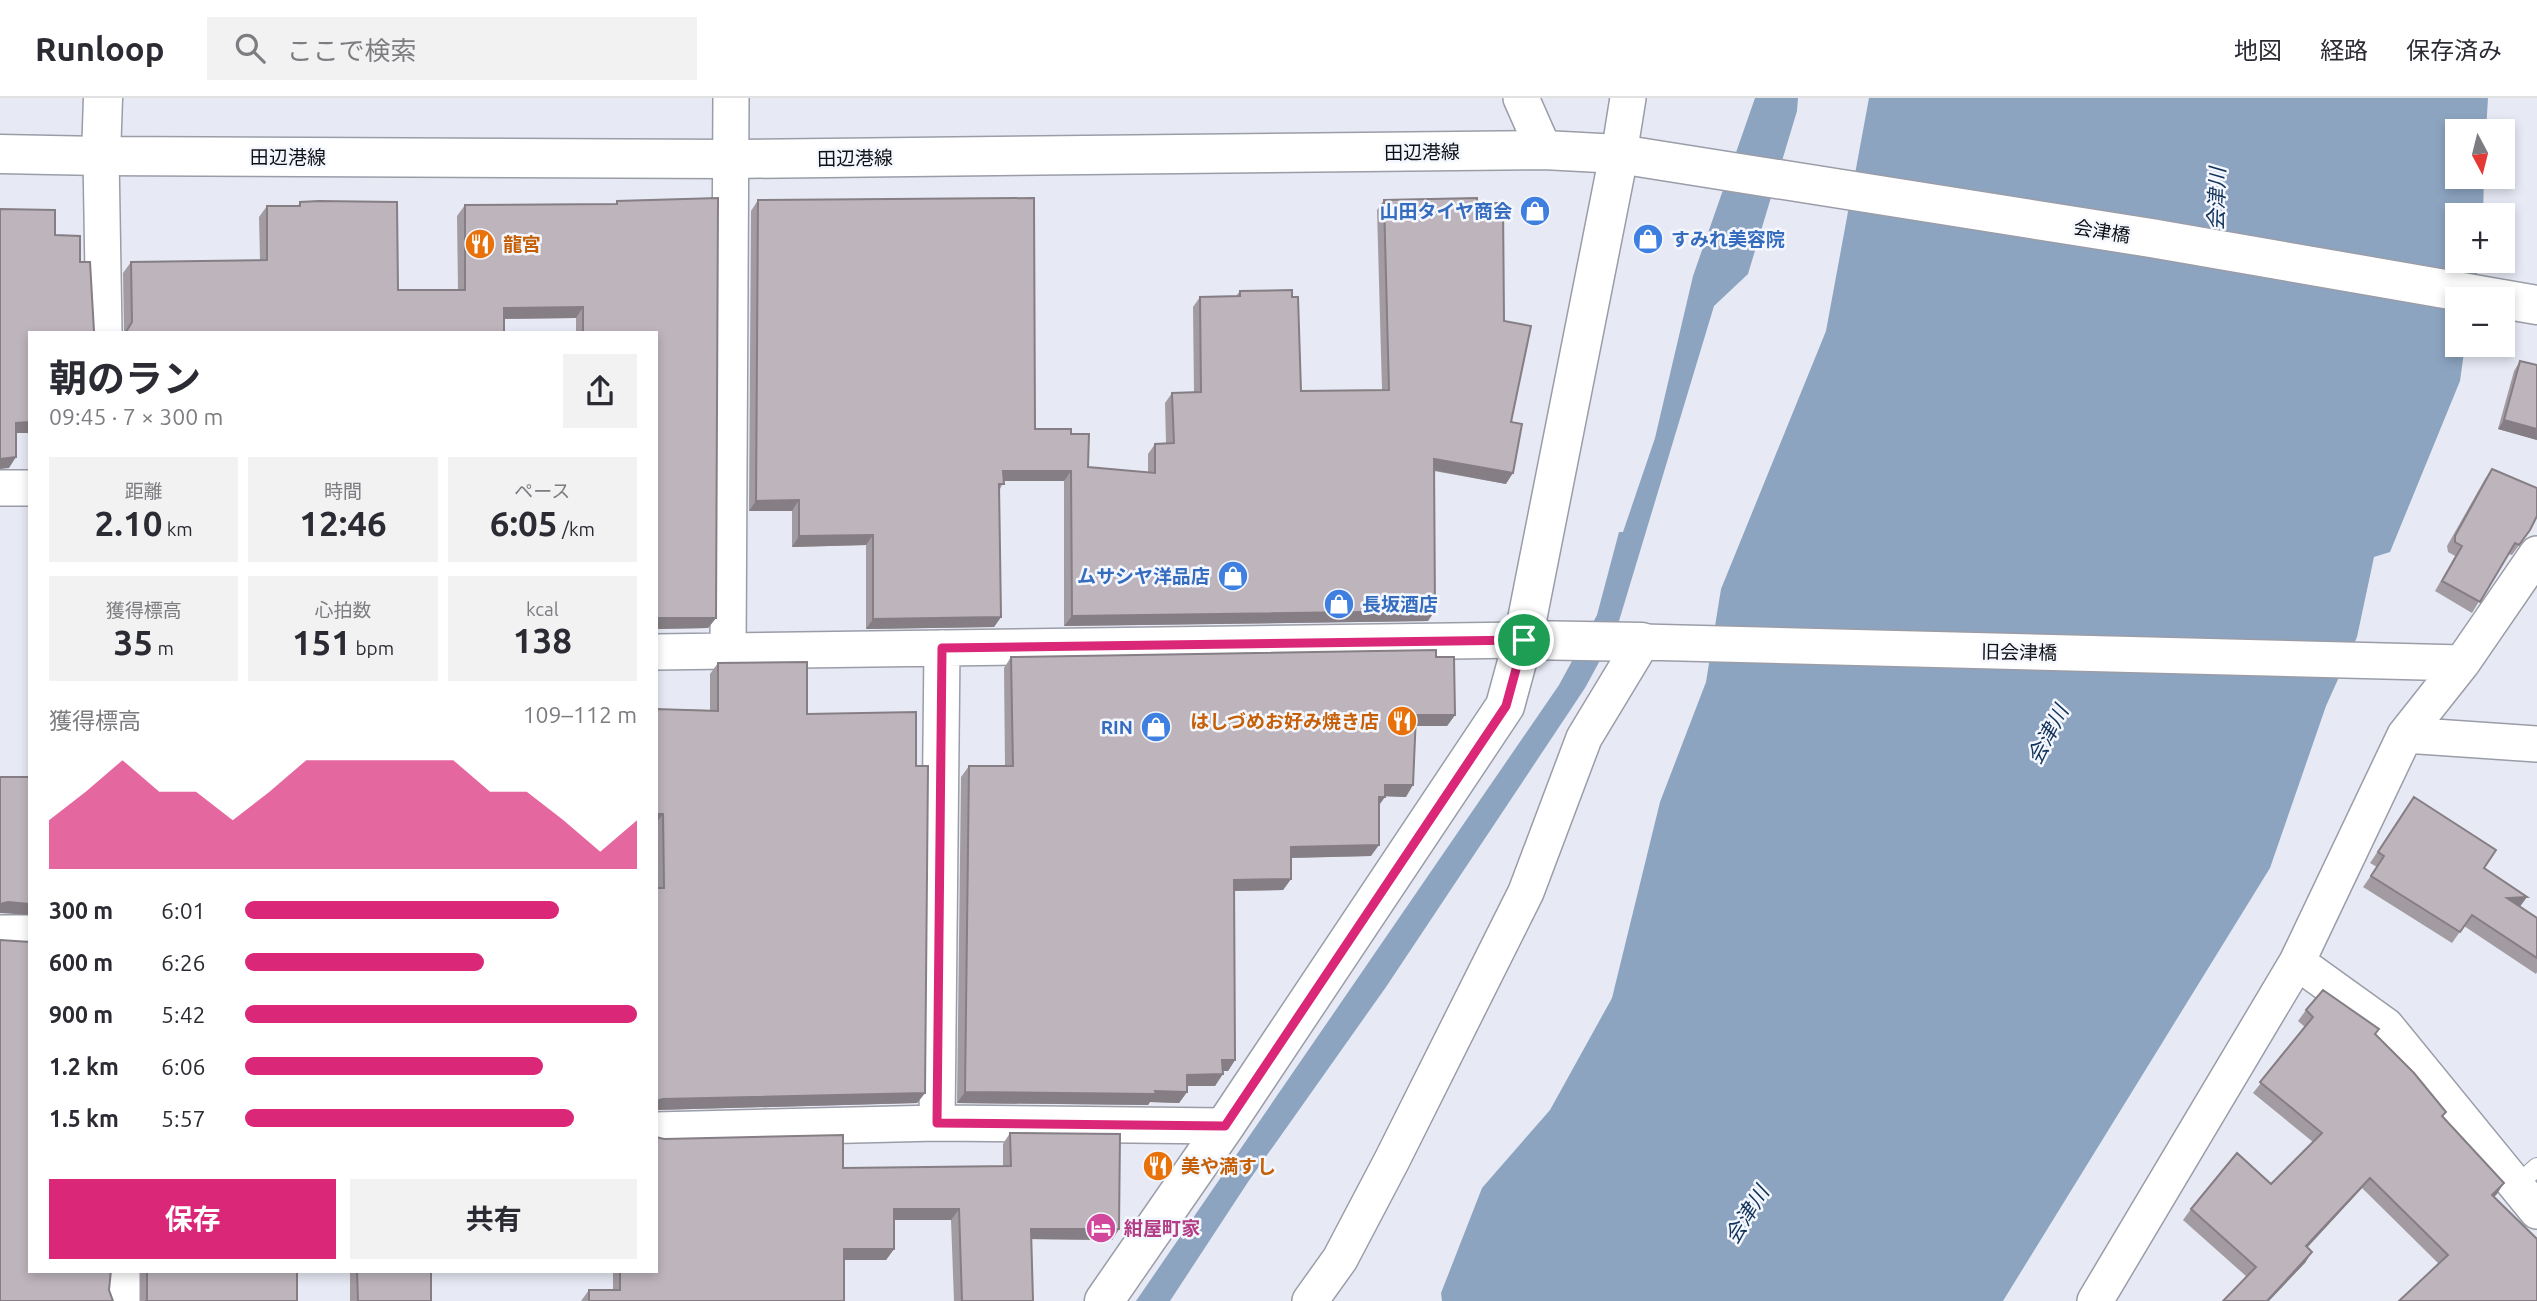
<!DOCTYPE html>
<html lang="ja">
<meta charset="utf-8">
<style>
:root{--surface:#fff;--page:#f2f2f3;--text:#2b2b33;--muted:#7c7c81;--line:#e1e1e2;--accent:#db2777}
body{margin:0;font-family:Ubuntu,"Noto Sans JP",sans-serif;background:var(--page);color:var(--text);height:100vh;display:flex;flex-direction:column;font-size:26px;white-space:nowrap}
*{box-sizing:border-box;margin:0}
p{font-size:23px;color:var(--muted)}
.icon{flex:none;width:38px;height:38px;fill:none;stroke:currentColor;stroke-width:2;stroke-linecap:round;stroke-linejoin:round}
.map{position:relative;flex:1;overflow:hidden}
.side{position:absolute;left:28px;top:233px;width:630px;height:942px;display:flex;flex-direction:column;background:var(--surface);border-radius:0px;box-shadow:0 4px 10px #0003}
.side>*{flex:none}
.needle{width:46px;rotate:173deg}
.buttons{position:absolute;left:2445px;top:21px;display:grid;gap:14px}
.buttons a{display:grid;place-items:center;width:70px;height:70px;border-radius:0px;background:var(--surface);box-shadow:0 4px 10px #0003;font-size:35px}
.pin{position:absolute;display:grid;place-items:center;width:60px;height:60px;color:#fff;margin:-30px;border:4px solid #fff;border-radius:50%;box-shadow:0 2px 7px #0007}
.round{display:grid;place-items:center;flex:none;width:74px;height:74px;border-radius:0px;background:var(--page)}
.overview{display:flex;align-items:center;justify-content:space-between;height:119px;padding:0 21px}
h1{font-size:38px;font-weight:700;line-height:52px}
.metrics{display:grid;grid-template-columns:repeat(3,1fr);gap:10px;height:119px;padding:7px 21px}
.metrics div{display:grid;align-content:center;border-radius:0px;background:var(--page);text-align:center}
.metrics b{font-size:35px;font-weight:700}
.metrics small{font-size:19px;font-weight:400}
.metrics p{font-size:19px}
.chart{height:196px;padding:14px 21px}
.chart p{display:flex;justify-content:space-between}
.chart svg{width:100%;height:126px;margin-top:7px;fill:var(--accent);opacity:.7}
.cta{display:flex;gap:14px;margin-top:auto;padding:14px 21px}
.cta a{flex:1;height:80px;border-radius:0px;background:var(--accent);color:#fff;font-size:28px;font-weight:700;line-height:80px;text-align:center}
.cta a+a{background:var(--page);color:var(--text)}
ul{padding:0 21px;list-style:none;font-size:23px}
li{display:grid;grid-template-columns:112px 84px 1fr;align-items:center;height:52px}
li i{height:18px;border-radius:9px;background:var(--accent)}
header{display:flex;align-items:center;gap:42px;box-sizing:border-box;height:98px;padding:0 35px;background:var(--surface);border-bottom:2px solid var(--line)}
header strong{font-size:33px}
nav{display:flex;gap:38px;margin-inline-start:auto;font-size:24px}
.search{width:490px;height:63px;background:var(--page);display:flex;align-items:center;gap:18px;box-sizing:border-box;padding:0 24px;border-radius:0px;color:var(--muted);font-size:26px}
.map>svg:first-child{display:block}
</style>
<header>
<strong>Runloop</strong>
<div class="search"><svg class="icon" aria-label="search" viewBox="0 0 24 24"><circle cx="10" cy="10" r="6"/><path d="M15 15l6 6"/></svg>ここで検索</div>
<nav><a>地図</a><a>経路</a><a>保存済み</a></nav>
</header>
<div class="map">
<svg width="2537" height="1203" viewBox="0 0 2537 1203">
<rect width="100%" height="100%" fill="#e7eaf5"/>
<path fill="#8da4c0" d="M1755,0H1798L1797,13L1748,176L1714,208L1616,533L1585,590L1386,889L1248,1084L1170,1203H1136L1559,587L1597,517L1619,434H1623L1655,340L1693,178Z
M1869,0H2488L2486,33H2457V79H2484L2483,117H2457V163H2479L2473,201H2457V247H2465L2460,283L2390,454L2374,459L2357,539L2326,608L2270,770L2003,1203H1442L1441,1195L1482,1090L1550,1012L1612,900L1660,704L1706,584L1721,491L1826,233Z"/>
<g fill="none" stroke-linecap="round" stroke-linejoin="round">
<g stroke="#9a9da7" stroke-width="20">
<path id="service" d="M2517,1087L2537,1069"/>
</g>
<g stroke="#9a9da7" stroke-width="38">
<path id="minor" d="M1521,0L1544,52
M1619,56L1628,0
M101,58L104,234
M0,390H30
M656,554L1523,542
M728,554L731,0
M2405,637L2537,646
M0,835H30
M2297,864L2386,928L2537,1113
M937,1025L942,550
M656,1032L937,1025L1225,1028
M122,1172V1203
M1310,1203L1340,1161L1392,1062L1526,794L1584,640L1642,544L2462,565
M2095,1203L2297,864L2405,637L2462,565L2537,456"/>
</g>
<g stroke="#9a9da7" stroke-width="41">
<path id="tertiary" d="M0,56L101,58
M1523,542L1642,544
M1104,1203L1225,1028L1505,608L1523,542L1619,56"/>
</g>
<g stroke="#9a9da7" stroke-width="41">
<path id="secondary" d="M103,0L101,58L730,61L1544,52L1619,56L2151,140L2537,207"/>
</g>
<use href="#service" stroke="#fff" stroke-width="18"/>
<use href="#minor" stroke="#fff" stroke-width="35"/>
<use href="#tertiary" stroke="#fff" stroke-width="38"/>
<use href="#secondary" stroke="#fff" stroke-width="38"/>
</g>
<path fill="#a39ba2" d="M718,100L716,520L708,530L656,531V234H576V220L504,221V234H124L123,175L131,164L260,162L259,119L267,108H298L300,104L319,103L397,104L398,192H458L457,118L465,107L615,106L617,103Z
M758,102L1035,331L1071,336L1088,369L1148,374V356L1155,346L1166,345L1165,305L1172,295H1194L1193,209L1200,199L1236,198L1240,193L1292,199L1301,293L1382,292L1377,112L1384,102L1477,105L1504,223L1511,324L1506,386L1434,373L1428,523L1064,528V383H1004L999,393L1001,519L994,529L866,531V447L792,449V413H749L751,113Z
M2520,263L2537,267V342L2498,331L2514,273Z
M2492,371L2530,432L2512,457L2508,456L2472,515L2435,493L2455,458L2448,454L2447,448L2485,381Z
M1011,559H1436L1455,617L1447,628H1415L1406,699L1385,698L1379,707L1371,758L1291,760V781L1283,792L1234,793L1235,962L1228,973H1223L1215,988H1187V994L1179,1005L1150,1004L1148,1007L957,1005L961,679L969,668H1005L1004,570Z
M718,565L807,616L916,668L925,995L917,1005L656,1012V611L710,612V576Z
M2414,699L2484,770L2520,809L2537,820V874L2536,876L2464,828L2452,845L2363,789L2377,769L2370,765Z
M2306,912L2375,937L2446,1014L2443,1019L2497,1096L2494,1099L2537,1141L2439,1166L2362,1090L2307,1150L2305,1165L2247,1179L2183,1122L2191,1111L2271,1086L2313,1044L2253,995L2305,929L2298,923Z
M1010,1035L1119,1131L1112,1142L1031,1141L1033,1203H954L951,1122H894V1151L886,1162H844V1203H581L589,1192H613V1172H656L664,1041L843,1070L1003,1068V1046Z
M140,1172H297V1203H140Z
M350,1172H431V1203H350Z"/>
<path fill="#857e84" d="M583,209L576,220L496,221L504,210Z
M2504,322L2537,331V342L2498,331Z
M30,324V335H9L16,325Z
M16,359L9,370L0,371V361Z
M1434,361L1513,375L1506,386L1427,371Z
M1003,373H1071L1064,383H996Z
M799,402L792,413H749L756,403Z
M873,437L866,447L792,449L799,438Z
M1435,513L1428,523L1064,528L1072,518Z
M1001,519L994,529L866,531L873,521Z
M656,520H716L708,530L656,531Z
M1416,617H1455L1447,628H1408Z
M1385,687H1413L1406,699L1377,698Z
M1379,699H1385L1377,710Z
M656,716H663L656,725Z
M1379,747L1371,758L1283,760L1291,749Z
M1291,781L1283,792L1226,793L1234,782Z
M2527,799L2519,810L2507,800Z
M8,804L30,806V817L0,815V806Z
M1222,962H1235L1228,973H1214Z
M1223,976L1215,988H1179L1187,977Z
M1155,993L1187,994L1179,1005L1150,1004L1148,1007L957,1005L965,994Z
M925,995L917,1005L656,1012V1003L663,1001Z
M2370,1080L2362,1090L2298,1159L2306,1148Z
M2504,1085L2497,1096L2484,1108L2492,1097Z
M894,1111H959L951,1122H886Z
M1031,1131H1119L1112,1142L1023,1141Z
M844,1151H894L886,1162H837Z
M2312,1154L2305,1165L2269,1203H2267Z"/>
<path fill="#beb4bc" stroke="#857e84" stroke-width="2" d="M718,100L716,520H656V234H583V209L504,210V234H126L132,224L131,164L267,162V108H300V104L319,103L397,104L398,192H465V107L617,106V103Z
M1034,100L1035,331H1071V336H1089L1088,369L1155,375V346L1174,345L1172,295L1201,294L1200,199L1240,198V193L1292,192V199H1298L1301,293L1389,292L1384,102L1477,100V105H1503L1504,223L1531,228L1511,324L1522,326L1513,375L1434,361L1435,513L1072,518L1071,373H1003L1004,386H999L1001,519L873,521V437L799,438V402L756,403L758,102Z
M0,111L55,112V137L80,138V164H90L94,233L95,234H30V324L16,325V359L0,361Z
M2520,263L2537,267V331L2504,322Z
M2492,371L2537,390V418L2530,432L2519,447L2515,445L2480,504L2442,483L2462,448L2455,444V438Z
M1436,552V559H1454L1455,617H1416L1413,687H1385V699H1379V747L1291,749V781L1234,782L1235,962H1222L1223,976L1187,977V994L1155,993L1156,996L965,994L969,668H1013L1011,559Z
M807,564V616L916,614V668H928L925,995L663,1001L656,1003V790H664L663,716H656V611L718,613V565Z
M0,679H30V806L8,804L0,806Z
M2414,699L2496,752L2484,770L2527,799L2507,800L2537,820V860L2472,817L2460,834L2371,778L2384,758L2378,754Z
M0,842L30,844V1172H111L109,1192L113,1203H0Z
M2323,892L2379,931L2375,936L2414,975L2446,1014L2442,1018L2504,1085L2492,1097L2537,1141V1203H2399L2448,1157L2370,1080L2306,1148L2312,1154L2267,1203H2223L2256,1169L2191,1111L2237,1055L2271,1086L2322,1035L2260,984L2313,919L2306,912Z
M1010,1035L1120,1036L1119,1131H1031L1033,1203H962L959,1111H894V1151H844V1203H589V1192H620V1172H656V1039L664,1041L843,1037V1070L1011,1068Z
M147,1172H297V1203H146L147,1202Z
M357,1172H431V1203H358Z"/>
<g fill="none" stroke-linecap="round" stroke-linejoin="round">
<g stroke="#fff" stroke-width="14">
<path id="route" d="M1524,542L1506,608L1225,1028L937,1025L942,550Z"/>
</g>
<use href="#route" stroke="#db2777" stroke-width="9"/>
</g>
<defs>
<g id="shop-disc" transform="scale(1.575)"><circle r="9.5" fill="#3f7fe0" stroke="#f5f7fe"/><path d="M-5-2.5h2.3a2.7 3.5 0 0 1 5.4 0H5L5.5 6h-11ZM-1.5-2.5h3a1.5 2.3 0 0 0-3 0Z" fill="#fff"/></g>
<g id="restaurant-disc" transform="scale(1.575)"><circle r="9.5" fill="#e8710a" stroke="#f5f7fe"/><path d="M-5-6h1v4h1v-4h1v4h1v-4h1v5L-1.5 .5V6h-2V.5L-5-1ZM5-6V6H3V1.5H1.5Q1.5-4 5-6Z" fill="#fff"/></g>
<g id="hotel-disc" transform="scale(1.575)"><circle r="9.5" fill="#d1479c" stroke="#f5f7fe"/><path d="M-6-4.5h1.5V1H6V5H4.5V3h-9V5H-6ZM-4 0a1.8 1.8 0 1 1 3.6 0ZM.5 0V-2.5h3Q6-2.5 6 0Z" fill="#fff"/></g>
</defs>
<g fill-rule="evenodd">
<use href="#shop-disc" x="1535" y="113"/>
<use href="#shop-disc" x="1648" y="141"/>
<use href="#restaurant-disc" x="480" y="146"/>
<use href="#shop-disc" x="1233" y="478"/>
<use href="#shop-disc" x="1339" y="506"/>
<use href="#restaurant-disc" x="1402" y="623"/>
<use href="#shop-disc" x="1156" y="629"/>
<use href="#restaurant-disc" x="1158" y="1068"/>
<use href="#hotel-disc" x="1101" y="1130"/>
</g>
<g text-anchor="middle" stroke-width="5" stroke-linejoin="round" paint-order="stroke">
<g font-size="19" fill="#0f1014" stroke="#f5f7fe">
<text transform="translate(1422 54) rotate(-1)" y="7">田辺港線</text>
<text x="288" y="66">田辺港線</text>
<text transform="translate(855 60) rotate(-1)" y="7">田辺港線</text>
<text transform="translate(2102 133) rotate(9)" y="7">会津橋</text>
<text transform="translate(2019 554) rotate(1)" y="7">旧会津橋</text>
</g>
<g font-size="19" font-weight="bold" fill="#366cbe" stroke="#f5f7fe" text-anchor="end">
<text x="1512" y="120">山田タイヤ商会</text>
<text x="1671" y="148" text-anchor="start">すみれ美容院</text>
<text x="1210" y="485">ムサシヤ洋品店</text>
<text x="1362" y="513" text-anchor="start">長坂酒店</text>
<text x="1133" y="636">RIN</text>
</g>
<g font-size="19" font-weight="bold" fill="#c56008" stroke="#f5f7fe" text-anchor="start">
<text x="503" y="153">龍宮</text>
<text x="1379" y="630" text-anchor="end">はしづめお好み焼き店</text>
<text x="1181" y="1075">美や満すし</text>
</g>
<g font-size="19" font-weight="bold" fill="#b23c85" stroke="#f5f7fe" text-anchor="start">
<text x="1124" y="1137">紺屋町家</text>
</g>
<g font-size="21" font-style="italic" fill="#113359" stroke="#f5f7fe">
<text transform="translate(2217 101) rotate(-88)" y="7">会津川</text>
<text transform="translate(2048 637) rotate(-62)" y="7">会津川</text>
<text transform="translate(1747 1117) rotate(-58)" y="7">会津川</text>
</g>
</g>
</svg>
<div class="buttons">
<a><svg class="needle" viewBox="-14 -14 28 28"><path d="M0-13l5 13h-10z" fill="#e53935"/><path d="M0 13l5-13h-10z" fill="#7c7c81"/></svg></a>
<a>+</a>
<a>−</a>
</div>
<div class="pin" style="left:1524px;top:542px;background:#1e9e55"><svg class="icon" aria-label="arrive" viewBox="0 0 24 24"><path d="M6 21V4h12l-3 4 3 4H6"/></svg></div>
<section class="side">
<div class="overview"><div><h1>朝のラン</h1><p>09:45 · 7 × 300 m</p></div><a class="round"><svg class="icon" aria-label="share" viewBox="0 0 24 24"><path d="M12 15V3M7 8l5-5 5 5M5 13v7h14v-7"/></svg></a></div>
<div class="metrics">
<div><p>距離</p><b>2.10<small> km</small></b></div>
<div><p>時間</p><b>12:46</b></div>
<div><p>ペース</p><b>6:05<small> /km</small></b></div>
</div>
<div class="metrics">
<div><p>獲得標高</p><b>35<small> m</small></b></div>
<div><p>心拍数</p><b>151<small> bpm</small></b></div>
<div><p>kcal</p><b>138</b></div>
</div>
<div class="chart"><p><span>獲得標高</span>109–112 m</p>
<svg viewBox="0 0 160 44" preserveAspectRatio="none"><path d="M0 44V27L10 17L20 6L30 17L40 17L50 27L60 17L70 6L80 6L90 6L100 6L110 6L120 17L130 17L140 27L150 38L160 27V44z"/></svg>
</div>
<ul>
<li><b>300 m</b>6:01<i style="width:80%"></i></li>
<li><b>600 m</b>6:26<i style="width:61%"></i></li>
<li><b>900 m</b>5:42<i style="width:100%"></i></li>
<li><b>1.2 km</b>6:06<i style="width:76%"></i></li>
<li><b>1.5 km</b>5:57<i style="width:84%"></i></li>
</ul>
<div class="cta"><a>保存</a><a>共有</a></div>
</section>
</div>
